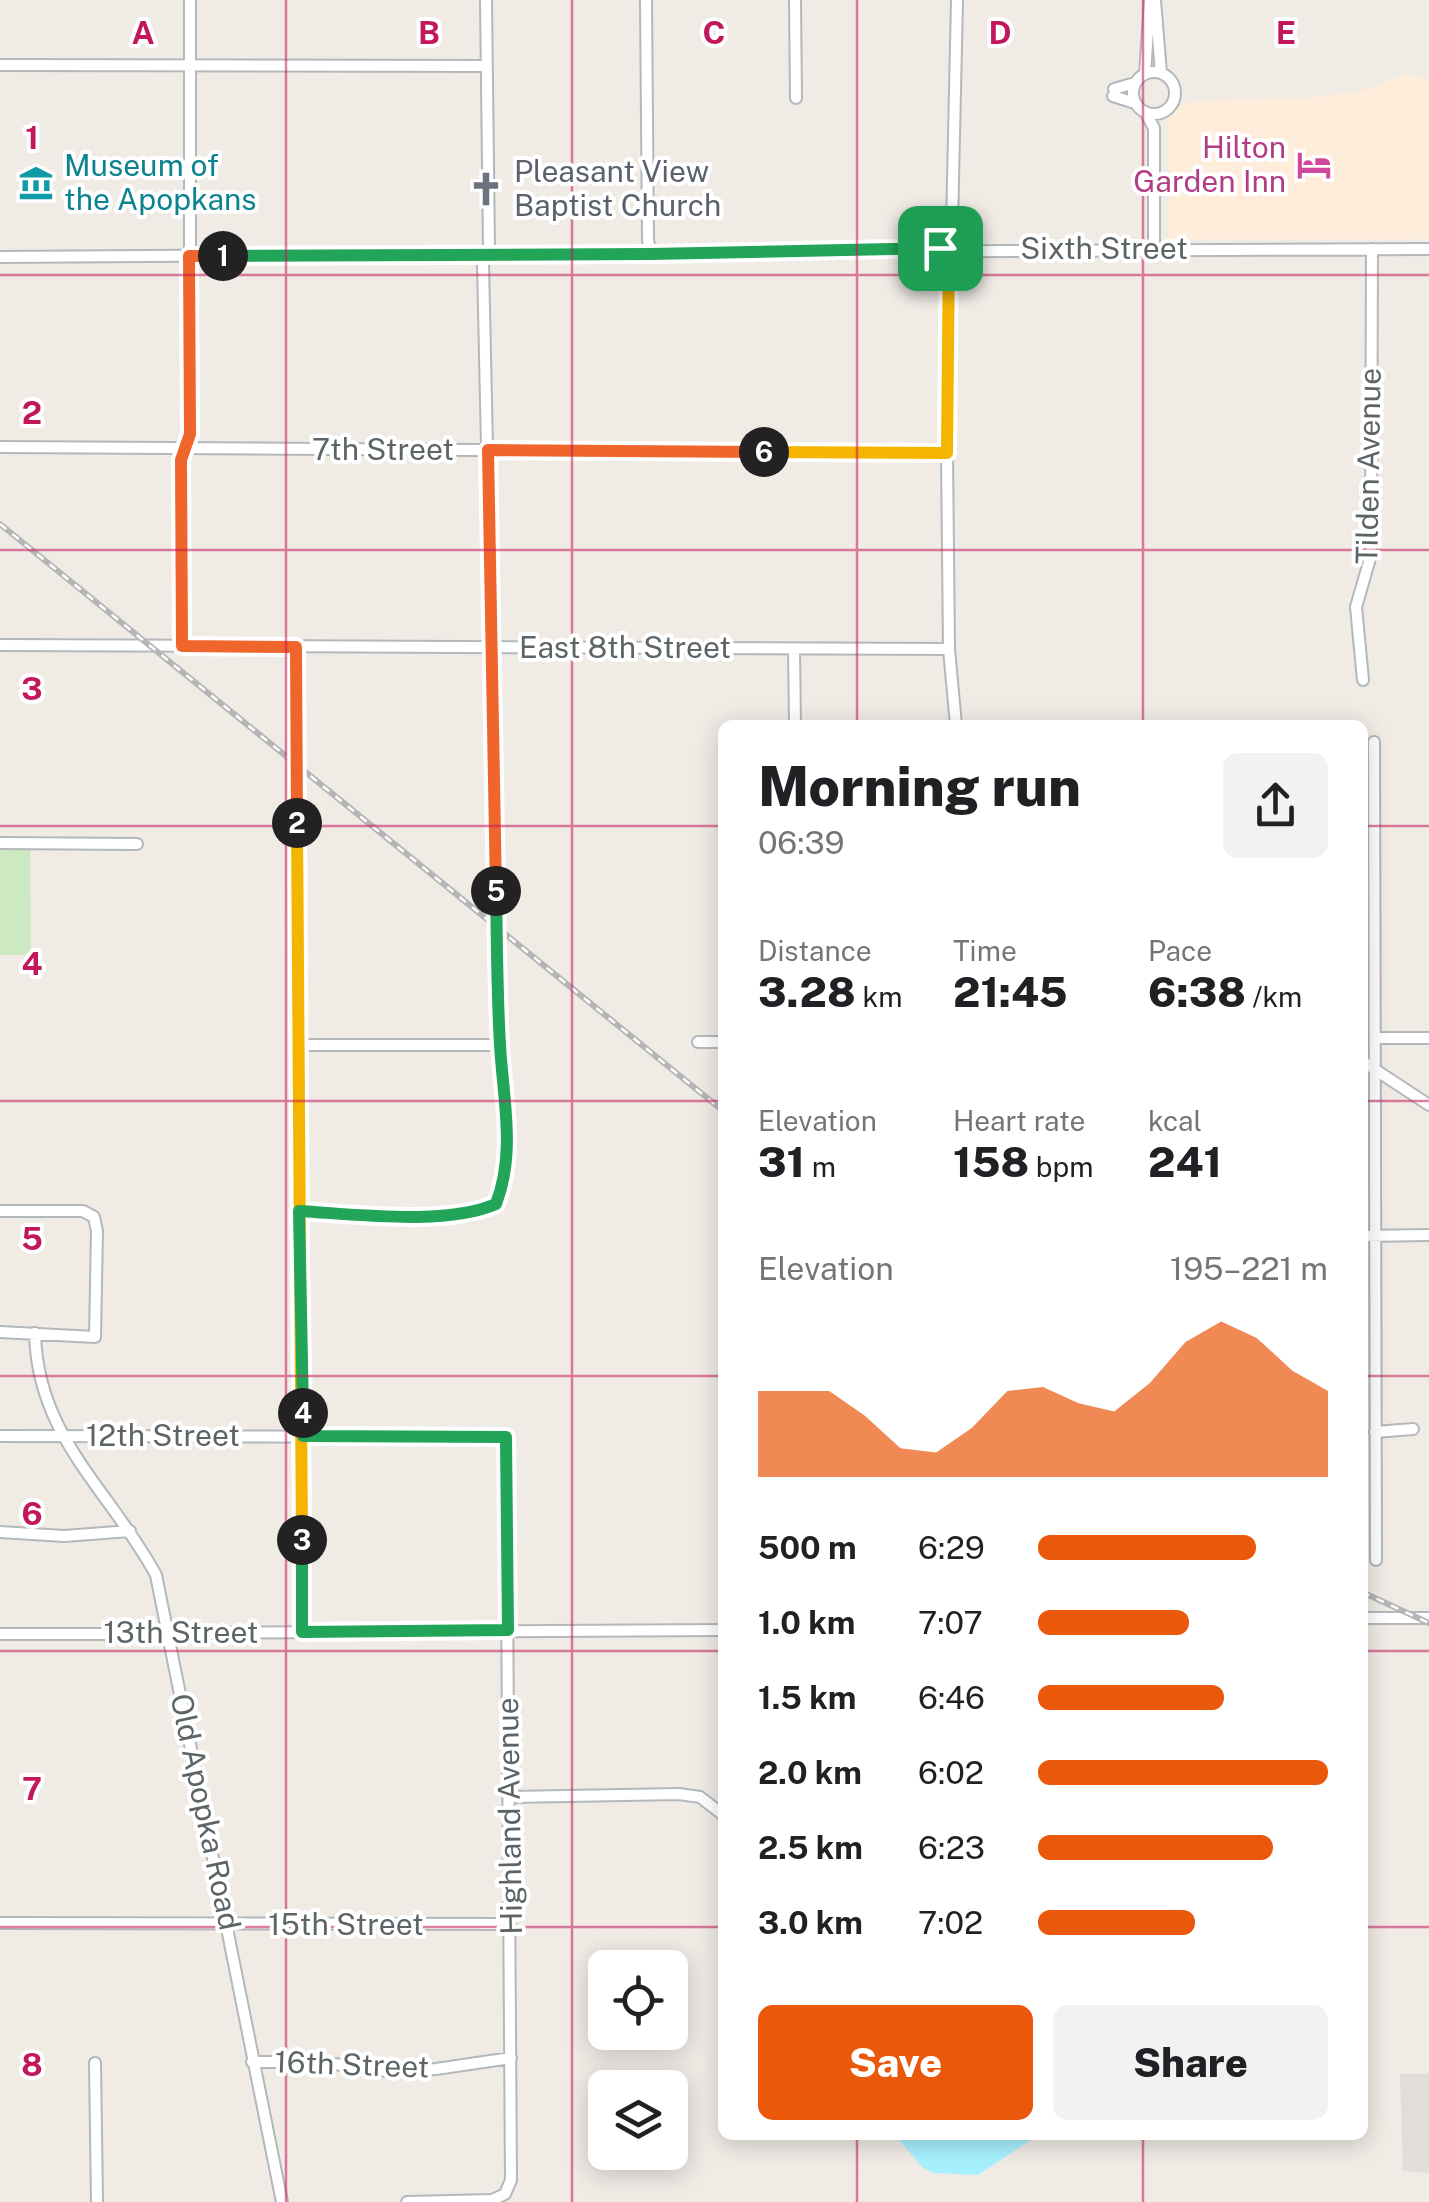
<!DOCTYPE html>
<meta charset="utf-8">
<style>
:root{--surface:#fff;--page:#f2f2f2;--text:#202124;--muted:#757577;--accent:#ea580c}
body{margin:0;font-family:"Public Sans",sans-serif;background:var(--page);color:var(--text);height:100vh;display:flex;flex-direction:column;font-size:38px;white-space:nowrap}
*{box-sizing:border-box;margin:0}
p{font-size:32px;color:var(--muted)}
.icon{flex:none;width:55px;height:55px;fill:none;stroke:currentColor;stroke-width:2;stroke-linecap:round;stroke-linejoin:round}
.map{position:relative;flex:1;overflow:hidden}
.details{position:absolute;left:718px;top:720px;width:650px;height:1420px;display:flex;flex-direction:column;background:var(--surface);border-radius:15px;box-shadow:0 5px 25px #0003}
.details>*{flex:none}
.fabs{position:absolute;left:588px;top:1950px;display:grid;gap:20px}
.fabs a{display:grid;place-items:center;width:100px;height:100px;border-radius:15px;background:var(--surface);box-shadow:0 5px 25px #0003;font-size:50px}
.pin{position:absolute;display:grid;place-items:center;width:85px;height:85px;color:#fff;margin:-42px;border-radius:20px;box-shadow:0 5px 15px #0006}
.km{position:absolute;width:50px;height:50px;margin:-25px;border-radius:50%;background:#222;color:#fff;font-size:28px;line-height:50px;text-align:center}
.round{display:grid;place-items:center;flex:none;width:105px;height:105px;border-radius:15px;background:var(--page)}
.summary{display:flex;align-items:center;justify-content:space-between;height:170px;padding:0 40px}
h1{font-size:55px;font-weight:800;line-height:75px}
.metrics{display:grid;grid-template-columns:repeat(3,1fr);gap:15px;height:170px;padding:10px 40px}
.metrics div{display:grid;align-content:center}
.metrics b{font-size:42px;font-weight:800}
.metrics small{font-size:28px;font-weight:400}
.metrics p{font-size:28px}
.chart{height:280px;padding:20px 40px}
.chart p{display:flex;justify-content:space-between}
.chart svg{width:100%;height:180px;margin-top:10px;fill:var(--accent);opacity:.7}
.cta{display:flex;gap:20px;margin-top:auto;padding:20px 40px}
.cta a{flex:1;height:115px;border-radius:15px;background:var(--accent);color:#fff;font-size:40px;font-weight:800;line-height:115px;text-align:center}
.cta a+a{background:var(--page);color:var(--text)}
ul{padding:0 40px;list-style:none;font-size:32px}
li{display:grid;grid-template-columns:160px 120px 1fr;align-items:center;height:75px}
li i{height:25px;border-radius:12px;background:var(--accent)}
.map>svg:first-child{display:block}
</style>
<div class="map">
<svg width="1429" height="2202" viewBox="0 0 1429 2202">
<rect width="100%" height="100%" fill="#f0ebe5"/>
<path fill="#ffeddc" d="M1408,74L1429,80V239L1168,240V120L1181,105L1205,100L1311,98L1357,92Z"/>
<path fill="#e1ddda" d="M1400,2074H1429V2173L1403,2171Z"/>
<path fill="#cce9c1" d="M30,849L31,955H0V850Z"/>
<path fill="#a7f1ff" d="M895,2135H1038L978,2175L933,2173L922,2167Z"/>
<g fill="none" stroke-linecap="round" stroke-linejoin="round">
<g stroke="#b3b8bb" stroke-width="14">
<path id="minor" d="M646,0L648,240L651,255
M795,0L796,98
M1155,0L1161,73
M0,65L487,66
M1133 93a21 21 0 1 1 42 0a21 21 0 1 1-42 0Z
M1145,74L1150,0
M1114,89L1135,83
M1113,96L1135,103
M1145,112L1154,128V249
M0,257C476,255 953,249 1429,249
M0,447L947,453
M0,645L949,649
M181,645V460L190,435V0
M296,647L302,1632
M794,649L795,725
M1363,680L1356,607L1371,555L1372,249
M956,725L949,649L947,453L957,0
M1374,742L1376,1560
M0,843L137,844
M1375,1038H1429
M698,1042H722
M298,1045H500
M1362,1061L1429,1105
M0,1211H83L94,1217L97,1231L95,1337L0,1332
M299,1211C355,1214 446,1226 497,1204C516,1153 504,1098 500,1045L483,263L489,248L486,0
M1362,1236L1429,1235
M35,1333C37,1437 110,1490 156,1575L282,2202
M1375,1432L1413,1429
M0,1436L506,1437L511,2180L505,2194L492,2200L407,2202
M0,1532L64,1536L130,1531
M1362,1618H1429
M0,1634L722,1630
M510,1797L679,1794L700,1797L722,1814
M0,1923L498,1924L511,1927
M252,2062H319L387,2071L436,2069L511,2058
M95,2063L97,2202"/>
</g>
<use href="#minor" stroke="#fff" stroke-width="10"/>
<g stroke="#b4b5b6" stroke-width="6">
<path id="rail" d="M0,524L722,1110
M1362,1592L1429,1623"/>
</g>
<use href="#rail" stroke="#fff" stroke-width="2.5" stroke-dasharray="8" stroke-linecap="butt"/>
</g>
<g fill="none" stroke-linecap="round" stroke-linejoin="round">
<g stroke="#fff" stroke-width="20">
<path id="split-1" d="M223,256L651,254L940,248"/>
</g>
<g stroke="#fff" stroke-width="20">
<path id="split-2" d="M223,256H189L190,434L181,460L182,646L296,647L297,823"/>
</g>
<g stroke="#fff" stroke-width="20">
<path id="split-3" d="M297,823L302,1540"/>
</g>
<g stroke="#fff" stroke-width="20">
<path id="split-4" d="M302,1540V1632L508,1630L506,1437L303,1436V1413"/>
</g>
<g stroke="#fff" stroke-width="20">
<path id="split-5" d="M303,1413L299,1211C355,1214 446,1226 496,1204C516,1152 503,1099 500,1045C497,994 497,942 496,891"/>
</g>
<g stroke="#fff" stroke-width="20">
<path id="split-6" d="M496,891L488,450L764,452"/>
</g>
<g stroke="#fff" stroke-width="20">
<path id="split-7" d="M764,452L947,453L949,248H940"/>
</g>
<use href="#split-1" stroke="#22a559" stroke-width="12"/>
<use href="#split-2" stroke="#f0652b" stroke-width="12"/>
<use href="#split-3" stroke="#f5b400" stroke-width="12"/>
<use href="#split-4" stroke="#22a559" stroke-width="12"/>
<use href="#split-5" stroke="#22a559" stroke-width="12"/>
<use href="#split-6" stroke="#f0652b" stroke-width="12"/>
<use href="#split-7" stroke="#f5b400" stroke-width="12"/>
</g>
<path fill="none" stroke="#c2185b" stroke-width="2.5" stroke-opacity="0.55" d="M286,0V2202M572,0V2202M857,0V725M1143,0V725M0,275H1429M0,550H1429M0,826H722M1362,826H1429M0,1101H722M1362,1101H1429M0,1376H722M1362,1376H1429M0,1651H722M1362,1651H1429M0,1927H722M1362,1927H1429M857,2135V2202M1143,2135V2202"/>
<defs>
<g id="hotel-bare" transform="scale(2.7)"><path d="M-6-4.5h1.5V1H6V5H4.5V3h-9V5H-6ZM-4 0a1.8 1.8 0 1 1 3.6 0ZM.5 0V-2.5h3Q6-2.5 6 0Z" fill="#d1479c" stroke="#fff" stroke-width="2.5" paint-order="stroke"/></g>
<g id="museum-bare" transform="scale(2.7)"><path d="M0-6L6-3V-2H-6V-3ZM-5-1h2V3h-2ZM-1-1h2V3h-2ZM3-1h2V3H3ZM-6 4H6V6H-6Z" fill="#0f9aa8" stroke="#fff" stroke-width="2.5" paint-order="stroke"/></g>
<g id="church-bare" transform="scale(2.7)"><path d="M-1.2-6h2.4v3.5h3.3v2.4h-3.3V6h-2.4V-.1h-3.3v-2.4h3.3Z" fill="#6b7280" stroke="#fff" stroke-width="2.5" paint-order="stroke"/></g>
</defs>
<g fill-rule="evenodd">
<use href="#hotel-bare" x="1314" y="165"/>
<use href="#museum-bare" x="36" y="183"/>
<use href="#church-bare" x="486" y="189"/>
</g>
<g text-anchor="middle" stroke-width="8" stroke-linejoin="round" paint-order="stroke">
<g font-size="30" fill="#b23c85" stroke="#fff" text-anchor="end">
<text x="1286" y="158">Hilton<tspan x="1286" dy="34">Garden Inn</tspan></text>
</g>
<g font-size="30" fill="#0d838f" stroke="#fff" text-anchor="start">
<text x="64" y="176">Museum of<tspan x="64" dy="34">the Apopkans</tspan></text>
</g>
<g font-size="30" fill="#5b616d" stroke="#fff" text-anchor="start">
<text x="514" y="182">Pleasant View<tspan x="514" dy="34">Baptist Church</tspan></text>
</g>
<g font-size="30" fill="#5d6467" stroke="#fff">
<text x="1104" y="259">Sixth Street</text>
<text x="383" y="460">7th Street</text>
<text transform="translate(1369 466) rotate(-89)" y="10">Tilden Avenue</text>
<text x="625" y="658">East 8th Street</text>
<text x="163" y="1446">12th Street</text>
<text x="181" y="1643">13th Street</text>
<text transform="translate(205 1812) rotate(78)" y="10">Old Apopka Road</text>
<text transform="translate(510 1816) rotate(-91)" y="10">Highland Avenue</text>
<text x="346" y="1935">15th Street</text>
<text transform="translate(352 2065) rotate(2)" y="10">16th Street</text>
</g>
</g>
<g font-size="32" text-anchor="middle" font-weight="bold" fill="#c2185b" stroke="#fff" stroke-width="8" stroke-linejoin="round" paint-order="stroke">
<text x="143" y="44">A</text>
<text x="429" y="44">B</text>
<text x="714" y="44">C</text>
<text x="1000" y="44">D</text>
<text x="1286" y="44">E</text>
<text x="32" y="149">1</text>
<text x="32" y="424">2</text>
<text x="32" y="700">3</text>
<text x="32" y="975">4</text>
<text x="32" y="1250">5</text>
<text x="32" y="1525">6</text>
<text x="32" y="1800">7</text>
<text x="32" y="2076">8</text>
</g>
</svg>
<div class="fabs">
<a><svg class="icon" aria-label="locate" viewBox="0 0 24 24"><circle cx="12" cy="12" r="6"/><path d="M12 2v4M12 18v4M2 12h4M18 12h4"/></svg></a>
<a><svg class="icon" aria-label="layers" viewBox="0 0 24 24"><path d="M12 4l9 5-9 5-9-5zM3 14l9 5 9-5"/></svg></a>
</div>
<div class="pin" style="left:940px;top:248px;background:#1e9e55"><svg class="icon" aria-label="arrive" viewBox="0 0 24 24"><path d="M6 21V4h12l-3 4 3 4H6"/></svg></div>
<b class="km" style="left:223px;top:256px">1</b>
<b class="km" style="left:297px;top:823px">2</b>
<b class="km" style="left:302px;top:1540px">3</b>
<b class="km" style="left:303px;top:1413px">4</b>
<b class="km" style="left:496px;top:891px">5</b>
<b class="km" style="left:764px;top:452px">6</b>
<section class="details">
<div class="summary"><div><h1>Morning run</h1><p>06:39</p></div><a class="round"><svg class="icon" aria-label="share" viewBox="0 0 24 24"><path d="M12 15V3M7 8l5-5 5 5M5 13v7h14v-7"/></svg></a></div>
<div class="metrics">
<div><p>Distance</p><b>3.28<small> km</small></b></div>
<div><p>Time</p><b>21:45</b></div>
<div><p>Pace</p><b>6:38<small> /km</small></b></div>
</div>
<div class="metrics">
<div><p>Elevation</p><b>31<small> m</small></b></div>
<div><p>Heart rate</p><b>158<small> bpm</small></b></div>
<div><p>kcal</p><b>241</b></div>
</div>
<div class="chart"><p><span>Elevation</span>195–221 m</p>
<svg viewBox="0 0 160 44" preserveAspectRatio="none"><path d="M0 44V23L10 23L20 23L30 29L40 37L50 38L60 32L70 23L80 22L90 26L100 28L110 21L120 11L130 6L140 10L150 18L160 23V44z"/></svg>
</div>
<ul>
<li><b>500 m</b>6:29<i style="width:75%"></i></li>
<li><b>1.0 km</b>7:07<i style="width:52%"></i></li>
<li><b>1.5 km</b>6:46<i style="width:64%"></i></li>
<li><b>2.0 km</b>6:02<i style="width:100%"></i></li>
<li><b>2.5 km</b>6:23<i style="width:81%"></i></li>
<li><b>3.0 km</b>7:02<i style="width:54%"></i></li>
</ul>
<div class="cta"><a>Save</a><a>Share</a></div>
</section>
</div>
